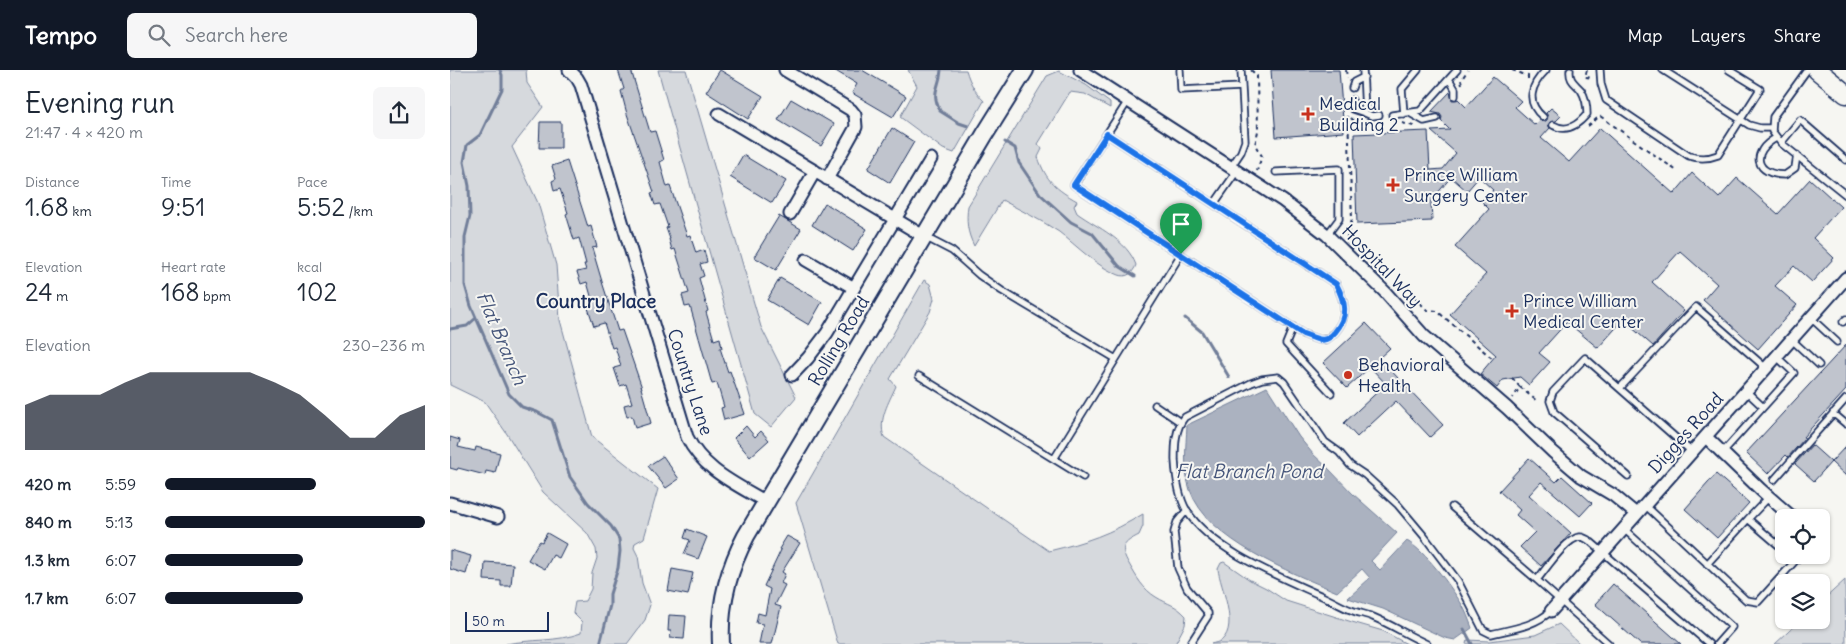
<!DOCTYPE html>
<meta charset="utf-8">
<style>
:root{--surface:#fff;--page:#f6f6f7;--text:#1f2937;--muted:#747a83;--accent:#111827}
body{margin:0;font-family:Delius,sans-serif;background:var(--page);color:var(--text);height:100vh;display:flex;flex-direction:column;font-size:19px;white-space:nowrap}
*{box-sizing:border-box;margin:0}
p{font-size:16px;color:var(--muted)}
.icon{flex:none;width:28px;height:28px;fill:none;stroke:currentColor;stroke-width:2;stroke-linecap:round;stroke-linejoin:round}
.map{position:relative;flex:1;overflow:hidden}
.sheet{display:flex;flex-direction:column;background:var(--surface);width:450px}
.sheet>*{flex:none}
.fabs{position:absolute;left:1325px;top:439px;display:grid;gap:10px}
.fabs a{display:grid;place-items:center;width:55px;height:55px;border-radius:8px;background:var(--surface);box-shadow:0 1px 4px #0004;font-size:25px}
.scale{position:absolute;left:15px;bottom:12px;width:84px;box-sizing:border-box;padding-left:5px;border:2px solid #1b2f5e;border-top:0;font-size:14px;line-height:18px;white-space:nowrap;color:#1b2f5e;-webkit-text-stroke:4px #f6f6f2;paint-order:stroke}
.pin{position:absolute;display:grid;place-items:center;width:42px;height:42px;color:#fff;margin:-51px -21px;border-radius:50% 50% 50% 0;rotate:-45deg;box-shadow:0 0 5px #0007}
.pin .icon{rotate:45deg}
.round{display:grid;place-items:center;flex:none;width:52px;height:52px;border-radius:8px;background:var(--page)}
.headline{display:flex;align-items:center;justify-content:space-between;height:85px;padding:0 25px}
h1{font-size:28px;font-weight:600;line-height:38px}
.metrics{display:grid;grid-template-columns:repeat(3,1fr);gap:8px;height:85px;padding:5px 25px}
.metrics div{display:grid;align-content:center}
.metrics b{font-size:25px;font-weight:600}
.metrics small{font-size:14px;font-weight:400}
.metrics p{font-size:14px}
.chart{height:140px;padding:10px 25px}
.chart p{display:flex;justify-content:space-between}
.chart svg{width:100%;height:90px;margin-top:5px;fill:var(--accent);opacity:.7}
ul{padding:0 25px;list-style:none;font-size:16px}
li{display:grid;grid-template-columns:80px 60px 1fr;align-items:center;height:38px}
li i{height:12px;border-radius:6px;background:var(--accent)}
header{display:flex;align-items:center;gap:30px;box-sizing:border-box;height:70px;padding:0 25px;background:var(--accent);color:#fff}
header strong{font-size:24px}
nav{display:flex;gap:28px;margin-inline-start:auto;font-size:18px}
.search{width:350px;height:45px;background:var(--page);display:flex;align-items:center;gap:12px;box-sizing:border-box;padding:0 18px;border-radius:8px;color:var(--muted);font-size:19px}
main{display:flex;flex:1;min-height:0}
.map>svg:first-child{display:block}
</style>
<header>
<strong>Tempo</strong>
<div class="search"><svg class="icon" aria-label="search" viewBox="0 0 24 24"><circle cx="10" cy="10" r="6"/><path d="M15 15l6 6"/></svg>Search here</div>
<nav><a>Map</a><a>Layers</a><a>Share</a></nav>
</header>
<main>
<section class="sheet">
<div class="headline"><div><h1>Evening run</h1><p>21:47 · 4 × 420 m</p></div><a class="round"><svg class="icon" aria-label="share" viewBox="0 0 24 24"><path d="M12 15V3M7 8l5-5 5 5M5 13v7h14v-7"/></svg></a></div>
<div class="metrics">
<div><p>Distance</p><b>1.68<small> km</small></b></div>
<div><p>Time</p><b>9:51</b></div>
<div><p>Pace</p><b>5:52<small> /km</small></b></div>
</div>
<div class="metrics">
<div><p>Elevation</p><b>24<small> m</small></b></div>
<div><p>Heart rate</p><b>168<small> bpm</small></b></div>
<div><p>kcal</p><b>102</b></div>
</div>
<div class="chart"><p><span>Elevation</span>230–236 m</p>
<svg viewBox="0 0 160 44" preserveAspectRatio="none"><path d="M0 44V22L10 17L20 17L30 17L40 11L50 6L60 6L70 6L80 6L90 6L100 11L110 17L120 27L130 38L140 38L150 27L160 22V44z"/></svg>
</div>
<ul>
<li><b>420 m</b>5:59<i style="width:58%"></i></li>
<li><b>840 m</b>5:13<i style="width:100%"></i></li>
<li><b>1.3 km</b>6:07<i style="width:53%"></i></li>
<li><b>1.7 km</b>6:07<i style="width:53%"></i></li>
</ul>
</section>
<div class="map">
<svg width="1396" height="574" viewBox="0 0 1396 574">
<rect width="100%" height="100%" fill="#f6f6f2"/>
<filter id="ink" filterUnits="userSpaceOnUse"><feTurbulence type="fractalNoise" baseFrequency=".02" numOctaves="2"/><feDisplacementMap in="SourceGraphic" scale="10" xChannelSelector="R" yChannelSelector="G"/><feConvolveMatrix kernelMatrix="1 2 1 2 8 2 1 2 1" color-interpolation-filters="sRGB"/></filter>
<g filter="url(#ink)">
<path fill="#d6d9dd" stroke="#78849e" d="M0,0H76L77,13L93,37L62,77L88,133L106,195L110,250L142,367L208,419L194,468L185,473L184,478L188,486L192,513L200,535L195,550L177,574H56C81,569 107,572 131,563L132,552L123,543L125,532L135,531L141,519L142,503L147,488L146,479L137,463L93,422L57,364L35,332L0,315Z
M208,0H236L311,257L346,327L321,357L305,344Z
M458,0H516C520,13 525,22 534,31L504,83L493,79L450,47L467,16Z
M609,1L636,15L660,33V38L635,24L620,22L588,74L592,79L588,87C596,111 606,119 627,131L624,136L627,143C648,158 677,170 686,195C683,203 677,208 669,205C647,197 627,176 609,162C591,150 570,140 552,130L524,176C517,162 516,151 518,136L597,6Z
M474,210L480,214L484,229L480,242L440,309L446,316C439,332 428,349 434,367L599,481C636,472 660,464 693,444V456L689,465C673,473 669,477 679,494C687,508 693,519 706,527C719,535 725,534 736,546L735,555L725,574H388L346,433Z
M774,492L800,510L816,518L836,531L902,552L933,561L957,574H761C764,573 770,572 772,570C789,555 770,516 768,499L771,493Z
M1395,510L1396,574H1325L1351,550H1371V532Z
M1109,554L1130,574H1016L1017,570L1039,571L1085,565Z"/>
<path fill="#abb2c0" stroke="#717e99" d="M817,317L849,367L863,384L879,399L903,424L947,463L921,491L930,500L957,471C977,483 998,513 1011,533C1016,541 1019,550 1022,558L1005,570L995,568L933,539L898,528L920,508L912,499L887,522C840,502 758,471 740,420C733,399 736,377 737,355Z"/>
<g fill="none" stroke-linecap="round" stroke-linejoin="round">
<path stroke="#717e99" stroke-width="3" d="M50,0L52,5V19L30,65L17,75L14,92L19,116L20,146L15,167V215L21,236L59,324L72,337L87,342L102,350L120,407L138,433L161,456L169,469L170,481L168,498L160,524V535L150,574
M491,0C490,19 480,20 490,41L509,53L518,56
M555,72L565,78L569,93L590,124L621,152L642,163L669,196L685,206
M735,248L752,262L779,307
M0,259L17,256L26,248
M1014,559L1022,574"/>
</g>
<path fill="#c0c4cd" stroke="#1b2f5e" d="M168,0H181L200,62L205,61L214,90L210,92L217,117L220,116L237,166L240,165L246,183L254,180L257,192L250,194L254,206L249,208L258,241L256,242L264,270L270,268L272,278H270L278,302L280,301L295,344L274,350L271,338L274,337L267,313L262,314L240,236L235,237L232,225L239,223L225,179L222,180L219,169H220L216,158L218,157L210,134L205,135L201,123L204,122L177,44L171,21L174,19Z
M270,0L313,26L298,49L256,22Z
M384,0H412L456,26L443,47L402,23L407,14Z
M821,0H889L894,62L826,67Z
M1043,7L1071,31L1065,37L1085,55L1090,50L1094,52L1097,50L1098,46L1096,43L1101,38L1111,46L1106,51L1100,52L1098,55L1100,58L1091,68L1119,92L1150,58L1224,124L1242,103L1269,128L1287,108L1328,144L1360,109L1391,137L1363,168L1384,188L1362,212L1344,196L1325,216L1347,235L1308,279L1253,230L1267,214L1230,181L1202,212L1234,241L1203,276L1173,250L1148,278L1117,252L1089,283L1100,292L1079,315L1070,307L1053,310L1047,318L1030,304L1046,285L1000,244L1036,204L1005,177L1039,139L1032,132L1043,120L1029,107L1017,121L1001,107L981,131L982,151L907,154L904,64L978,61L980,100L993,99L1006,83L981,61L1000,60L991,51L992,47L990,44L981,42L1000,22L1002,30L1008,29L1016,37Z
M341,29L384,54L371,76L328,50Z
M90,52H111V78H89Z
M442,58L464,72L440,113L418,99Z
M293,85L336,111L322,133L280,107Z
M117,91L138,157L141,156L147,177L142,178L153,215L168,261L172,260L192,318H191L201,353L185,358L182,346L177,347L174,335L182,333L176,314L170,316L164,298L171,296L165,277L162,278L154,253L144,256L137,235L143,233L137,212L131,214L127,202L136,200L134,194H136L129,168L124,170L116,144L118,143L110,119L104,121L102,111L106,109L102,96Z
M375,133L417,159L403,181L362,155Z
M329,146L351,159L326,200L304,187Z
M330,208L372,232L359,255L317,230Z
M916,253L940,278L929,288L993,355L980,367L946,331L907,367L894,353L936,314L920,297L897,318L873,293Z
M1396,275V320L1353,367L1355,368L1338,387L1336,385L1318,404L1296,383Z
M296,356L305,367L311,361L319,370L300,387L284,368Z
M0,367L10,370L8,377L25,381L26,377L50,383L45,403L36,401L35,405L8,398L7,400L0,398Z
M1362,375L1381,392L1364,411L1345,394Z
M1396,376V406L1381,392Z
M213,386L229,409L216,418L198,396Z
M1079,388L1106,412L1112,406L1142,433L1130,446L1091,412L1079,425L1121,463L1091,496L1070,477L1085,462L1066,445L1070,440L1049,421Z
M1266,404L1299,433L1267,468L1235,439Z
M237,459L257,467L248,489L234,484L240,470L234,468Z
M97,463L116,474L109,488L103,485L95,499L78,490L86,476L90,471L92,472Z
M337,466L350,473L332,502L335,504L331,513L335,515L325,535L331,537L322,574H309L313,554L306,553L308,543L315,545L320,519L314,516L331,480L329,479Z
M0,480L21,486L16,504L0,499Z
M35,492L63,494L61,516H51V511L34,510Z
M222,499L243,503L238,525L218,521Z
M1163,514L1231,574H1190L1145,534Z
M219,545L236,546L234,569L220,568L221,561H218Z"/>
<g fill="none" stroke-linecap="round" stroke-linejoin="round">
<g stroke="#1b2f5e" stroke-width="9">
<path id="lane" d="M730,0L731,20L792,17
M913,0L915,43L922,46L929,45
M1150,0L1151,14L1156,30L1239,86C1249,89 1258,89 1268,85L1310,19L1279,0
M1213,0L1299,55L1310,58H1321
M1357,0L1323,47L1322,61L1331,73L1396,125
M999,9L1005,19V26
M902,18L904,12L914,7
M902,30L903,39L915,43
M960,43L974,51L987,48
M954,44L952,19L968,0
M942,45L970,41L1007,0
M1093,47C1075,32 1081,15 1096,0
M1103,55C1117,63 1128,55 1137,44C1137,35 1136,28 1131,20C1125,13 1119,11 1120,0
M657,64L886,214C895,231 899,246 885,262C883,264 880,268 876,269C869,272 860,266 853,264L624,115L678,31
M1326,68C1300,82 1305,105 1335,105L1345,98L1347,85
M1331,73L1350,50L1396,90
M781,97L791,82L795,71L791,0
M826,102L889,99V149L877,165
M764,134L787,101
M475,167L502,181L529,205L552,221L666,289
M1361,248L1387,272
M1393,252L1396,249
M843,257L836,274L881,323
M1342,270L1369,295
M469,306L633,407
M1170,318L1246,237L1316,298
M1296,321L1313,337
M705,335L730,352
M1383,343L1396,354
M1272,383L1344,303L1327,287
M604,389L731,184
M1178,406L1104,342L1100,331L1103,322L1135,288L1242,382
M1324,410L1396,329
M1319,427L1298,449L1334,480
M1195,435L1296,530L1308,532L1346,490L1340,485
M1002,437L1087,510
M737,440L727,452L724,462L728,498L737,518L758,543V546L740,574
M1174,459L1282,557L1267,574
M1257,494L1298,449
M977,574C959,566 942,555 923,547C916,544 908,543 901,540C892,537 883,531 874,527C833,508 762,481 737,441C728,426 726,407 725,390C725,376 725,358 735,347L801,313L812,309L828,307L834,312L875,372L889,382L900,395L915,405L948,435L974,466L1008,511L1033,560L1041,564C1062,559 1085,556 1101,541
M1159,574L1087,510C1096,499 1116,468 1130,467C1134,467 1137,469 1141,472L1259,574"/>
</g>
<g stroke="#1b2f5e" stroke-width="15">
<path id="street" d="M119,0L127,8L131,15L237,367C253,400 286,414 316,432
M335,0L401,40L405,45L406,57L377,109
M630,0L833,131L877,165L935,222L974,266L1057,338L1103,382L1131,406L1163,425L1186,444
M269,44L475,167
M340,144L365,101
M356,190L404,218
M342,305L358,288L377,263L481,89
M1256,367L1311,420L1343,448
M0,433L48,447
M1101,541L1396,208"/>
</g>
<g stroke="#1b2f5e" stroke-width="20">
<path id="secondary" d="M271,574C269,536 278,500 296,466L535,64L575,0"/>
</g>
<g stroke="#1b2f5e" stroke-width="21">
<path id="primary" d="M1367,0L1396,24"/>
</g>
<path stroke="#1b2f5e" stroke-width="2" stroke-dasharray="4 4" stroke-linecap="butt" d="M801,0L807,6L808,61L805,75L812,86L807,101
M896,0L897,8
M1062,0L1078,6V9
M1137,0L1135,7L1143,8
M1012,14L1011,10L1018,0
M898,46L902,149L897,165L898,170
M901,48L908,55L918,54
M952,53L967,57
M1138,56L1150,46L1227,101
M957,230L964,227L977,240L987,241L1043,289
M1062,308L1070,317L1063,328
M1070,317L1088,332"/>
<use href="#lane" stroke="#f6f6f2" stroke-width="5.5"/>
<use href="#street" stroke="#f6f6f2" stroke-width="11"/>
<use href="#secondary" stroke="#f6f6f2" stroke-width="16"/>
<use href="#primary" stroke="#f6f6f2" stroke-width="18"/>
</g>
</g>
<g fill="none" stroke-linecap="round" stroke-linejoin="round" filter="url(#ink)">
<g stroke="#fff" stroke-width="10">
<path id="route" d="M657,64L886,214C895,231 899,246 885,262C883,264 880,268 876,269C869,272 860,266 853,264L624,115Z"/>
</g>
<use href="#route" stroke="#1a73e8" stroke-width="6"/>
</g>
<g fill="#c8321e" stroke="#f6f6f2" stroke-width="2">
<path d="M855.5 36.5h5v5h5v5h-5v5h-5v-5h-5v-5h5z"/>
<path d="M940.5 107.5h5v5h5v5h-5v5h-5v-5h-5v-5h5z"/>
<path d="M1059.5 233.5h5v5h5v5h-5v5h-5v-5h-5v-5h5z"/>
<circle cx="898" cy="305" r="5"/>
</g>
<g text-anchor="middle" stroke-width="4" stroke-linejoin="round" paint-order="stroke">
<g font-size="18" fill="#1b2f5e" stroke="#f6f6f2" text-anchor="start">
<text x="869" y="40">Medical<tspan x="869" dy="21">Building 2</tspan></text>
<text x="954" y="111">Prince William<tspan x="954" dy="21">Surgery Center</tspan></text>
<text x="1073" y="237">Prince William<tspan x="1073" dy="21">Medical Center</tspan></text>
<text x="908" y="301">Behavioral<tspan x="908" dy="21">Health</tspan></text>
</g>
<g font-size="18" fill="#1b2f5e" stroke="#f6f6f2">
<text transform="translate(932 196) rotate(46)" y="6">Hospital Way</text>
<text transform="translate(389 271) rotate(-59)" y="6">Rolling Road</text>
<text transform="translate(240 312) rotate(72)" y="6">Country Lane</text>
<text transform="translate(1236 363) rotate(-48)" y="6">Digges Road</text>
</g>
<g font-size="19" font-weight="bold" fill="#1b2f5e" stroke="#f6f6f2">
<text x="146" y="238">Country Place</text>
</g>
<g font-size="19" font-style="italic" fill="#46567b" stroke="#f6f6f2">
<text transform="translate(52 268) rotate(67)" y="7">Flat Branch</text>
<text x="799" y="408">Flat Branch Pond</text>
</g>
</g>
</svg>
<div class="fabs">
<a><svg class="icon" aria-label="locate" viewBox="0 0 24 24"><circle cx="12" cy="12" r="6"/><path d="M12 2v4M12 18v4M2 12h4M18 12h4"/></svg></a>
<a><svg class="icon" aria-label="layers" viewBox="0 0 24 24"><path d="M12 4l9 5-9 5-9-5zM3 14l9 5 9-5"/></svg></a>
</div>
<div class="scale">50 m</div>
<div class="pin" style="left:731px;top:184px;background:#1e9e55"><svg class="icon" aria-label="arrive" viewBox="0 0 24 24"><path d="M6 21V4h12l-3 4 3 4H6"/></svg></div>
</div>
</main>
